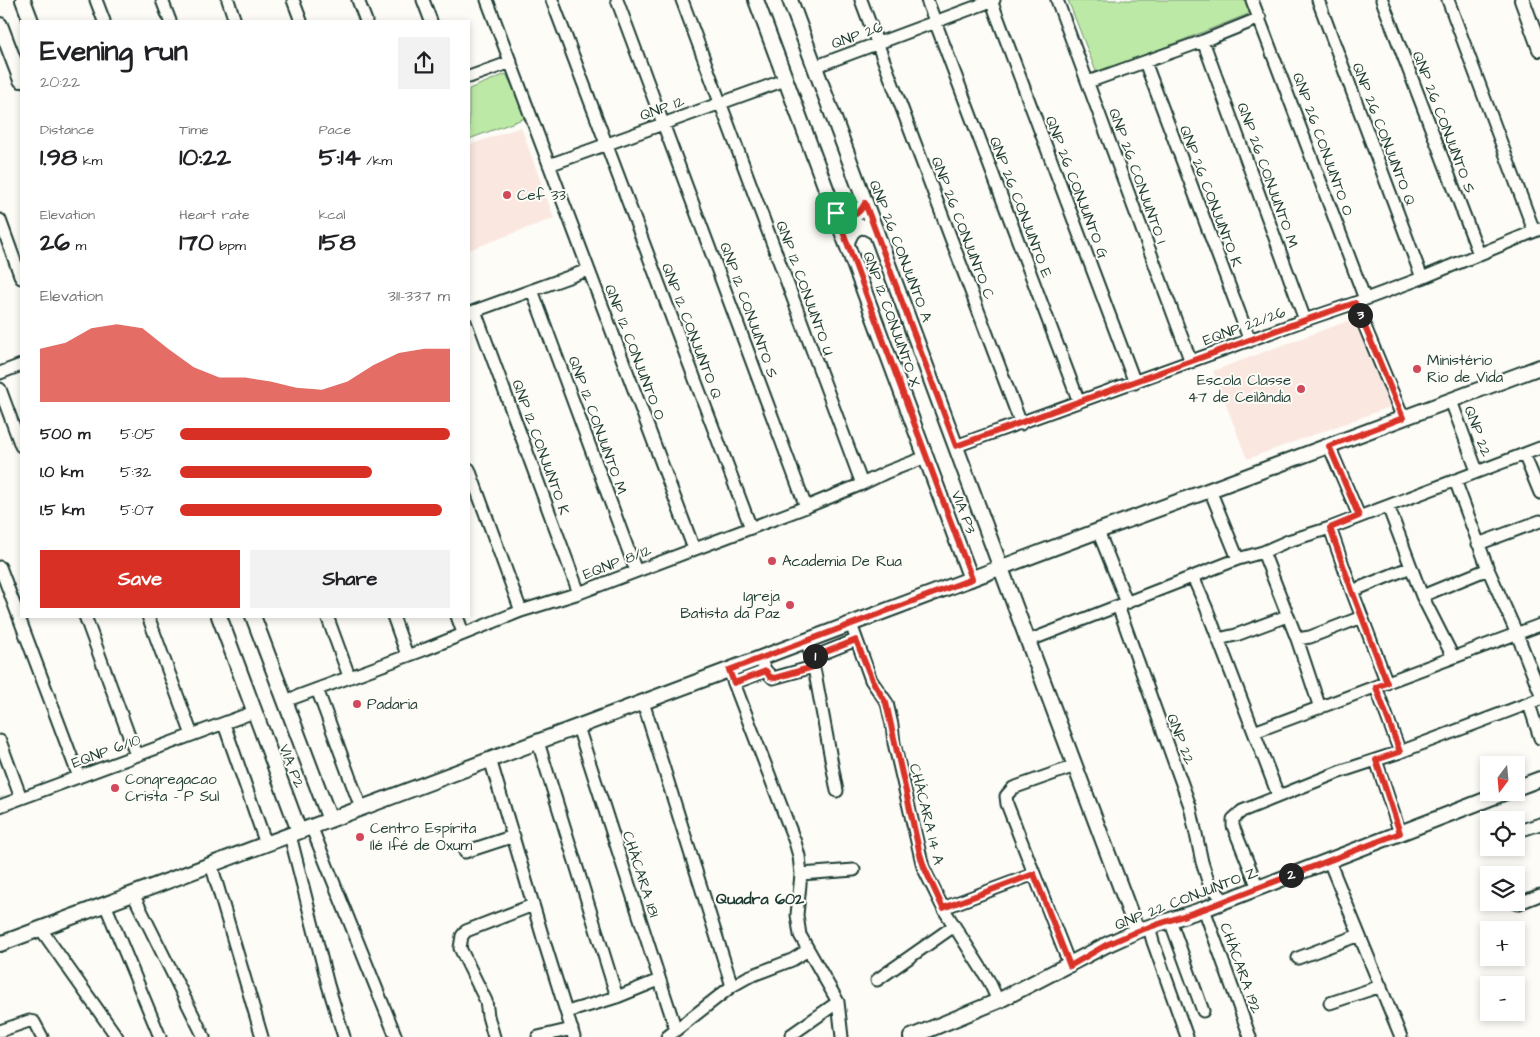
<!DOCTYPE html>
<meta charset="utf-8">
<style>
:root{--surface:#fff;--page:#f2f2f2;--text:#202124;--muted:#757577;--accent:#d93025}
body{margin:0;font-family:"Architects Daughter",sans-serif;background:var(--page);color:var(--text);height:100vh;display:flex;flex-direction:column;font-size:19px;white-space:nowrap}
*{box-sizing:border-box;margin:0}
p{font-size:16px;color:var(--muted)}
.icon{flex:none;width:28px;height:28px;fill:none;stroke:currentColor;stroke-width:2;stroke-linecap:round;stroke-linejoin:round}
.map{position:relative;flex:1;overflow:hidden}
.sheet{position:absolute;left:20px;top:20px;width:450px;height:598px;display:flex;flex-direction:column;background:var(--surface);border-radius:0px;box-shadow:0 2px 8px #0003}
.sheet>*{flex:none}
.needle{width:32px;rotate:196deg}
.tools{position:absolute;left:1480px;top:756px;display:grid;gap:10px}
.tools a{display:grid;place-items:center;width:45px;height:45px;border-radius:0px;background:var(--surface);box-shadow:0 2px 8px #0003;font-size:25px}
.pin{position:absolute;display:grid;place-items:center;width:42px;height:42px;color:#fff;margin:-21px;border-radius:10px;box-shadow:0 2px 8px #0006}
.km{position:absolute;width:25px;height:25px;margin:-12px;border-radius:50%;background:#222;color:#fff;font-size:14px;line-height:25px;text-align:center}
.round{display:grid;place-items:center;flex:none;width:52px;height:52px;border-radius:0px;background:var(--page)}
.summary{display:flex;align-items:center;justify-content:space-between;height:85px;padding:0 20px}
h1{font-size:28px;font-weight:700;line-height:38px}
.figures{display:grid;grid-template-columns:repeat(3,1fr);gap:8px;height:85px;padding:5px 20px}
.figures div{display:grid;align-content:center}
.figures b{font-size:25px;font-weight:700}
.figures small{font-size:14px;font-weight:400}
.figures p{font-size:14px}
.chart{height:140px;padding:10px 20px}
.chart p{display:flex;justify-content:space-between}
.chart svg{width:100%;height:90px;margin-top:5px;fill:var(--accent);opacity:.7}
.primary-button{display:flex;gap:10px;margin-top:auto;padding:10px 20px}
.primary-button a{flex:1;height:58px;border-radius:0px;background:var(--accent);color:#fff;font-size:20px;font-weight:700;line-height:58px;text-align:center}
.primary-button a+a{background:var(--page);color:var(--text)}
ul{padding:0 20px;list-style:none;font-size:16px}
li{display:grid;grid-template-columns:80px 60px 1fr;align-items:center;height:38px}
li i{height:12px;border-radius:6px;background:var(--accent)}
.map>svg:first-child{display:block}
</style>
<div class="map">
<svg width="1540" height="1037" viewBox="0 0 1540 1037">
<rect width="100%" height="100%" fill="#fdfcf7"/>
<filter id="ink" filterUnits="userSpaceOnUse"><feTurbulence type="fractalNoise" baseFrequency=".02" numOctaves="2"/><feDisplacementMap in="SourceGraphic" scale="10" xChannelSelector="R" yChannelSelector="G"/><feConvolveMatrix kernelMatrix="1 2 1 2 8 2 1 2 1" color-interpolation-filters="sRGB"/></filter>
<g filter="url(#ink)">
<path fill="#fae8e0" d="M521,127L554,218L469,250V145Z
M1353,319L1390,407L1247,459L1213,371Z"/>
<path fill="#bde9a6" stroke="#6e936d" d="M1068,0H1246L1251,13L1097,74Z
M506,74L528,117L469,139V89Z"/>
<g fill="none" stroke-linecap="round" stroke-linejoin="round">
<g stroke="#1f3d34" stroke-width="15">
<path id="minor" d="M96,0L104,21
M162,0L170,21
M228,0L235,21
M293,0L301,21
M358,0L366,21
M423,0L431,21
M487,0L694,549
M552,0L751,528
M617,0L806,507
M682,0L862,484
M861,0L1021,424
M927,0L1079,402
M991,0L1135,383
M1057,0L1191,362
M1252,0L1365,299
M1318,0L1422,278
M1382,0L1479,254
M1448,0L1534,231
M1203,41L1305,320
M1145,62L1250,341
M814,67L994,0
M469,77L511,62
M1088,82L1203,41L1260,18
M549,165L785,80
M0,220L21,278
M532,290L636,571
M1355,303L1403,418
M475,311L579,593
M469,313L588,270
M0,373L21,365
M0,389L21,446
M1451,401L1477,471
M956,446L1305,320L1355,303L1422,278L1540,229
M1329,446L1359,516
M1524,454L1540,493
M469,469L521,611
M1455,480L1488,569L1517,634L1540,692
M1210,490L1238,559
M1388,506L1422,596L1453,657
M1330,528L1352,591L1387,683
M1098,531L1127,603
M1478,544L1540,521
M1263,552L1297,639L1320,708
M0,567L79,777
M1193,577L1206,607L1278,795
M1352,591L1411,567
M1422,596L1488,569
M1118,606L1190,806L1202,862L1209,884L1225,901
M85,616L136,755
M148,616L192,735
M327,616L349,676
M393,616L407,655
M457,616L463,633
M851,624L871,680L887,703L892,725L894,743L923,867L943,908L989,981L998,1001
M1218,639L1236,635L1287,616
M1297,639L1310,637L1362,617
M807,641L815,673L837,791
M1028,641L1238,559L1263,552L1288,541L1330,528L1540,448
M759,658L766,671L773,678L813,667
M811,658L856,640
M729,670L795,842L799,856L801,874L797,915L800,935L838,1002L842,1037
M734,683L766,671
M1376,687L1400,752
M317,689L361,808
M285,701L426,649L521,611L579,593L806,507L862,484L887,472L926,457
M643,702L732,986
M1529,704L1540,738
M224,724L266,844
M578,727L676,1030
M1254,732L1540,625
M0,741L21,798
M538,742L617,997
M490,759L543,938L574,1037
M1376,760L1400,833
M0,806L254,712
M311,826L396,1037
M1516,832L1540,824
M290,835L328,985L344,1037
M465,852L514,836
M1329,861L1401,1037
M211,864L262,1037
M801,874L854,870
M1258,888L1233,826V819L1242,811L1339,772L1400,752L1540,699
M133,894L204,1037
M105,904L160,1037
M1517,904L1540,895
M943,908L1034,874
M1204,909L1250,1037
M1170,920L1203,1011
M1149,927L1153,942L1187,1037
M40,928L117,1037
M1298,958L1359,935
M1070,966L1007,804L1006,796L1013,788L1075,766
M877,980L954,926
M1330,1003L1381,986
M567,1012L617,997L659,980
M0,1031L29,1021L34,1022L42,1037
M791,1035L838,1002
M494,1037L488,1016L486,1001L460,948L462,936L466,931L533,905
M538,1037L572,1029
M667,1037L732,986L748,977L792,960L808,950"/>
</g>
<g stroke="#1f3d34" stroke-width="18">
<path id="tertiary" d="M23,0L31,21
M756,0L971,579
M790,0L1028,641L1137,931
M1522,0L1540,49
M0,25L21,80
M836,213C850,219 858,217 865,203
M847,243C852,225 863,222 877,234
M219,616L299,831
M253,616L330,820
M1516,788L1540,779
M0,944L1098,531L1210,490L1540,367
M911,1037L998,1001L1106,945L1137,931L1204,909L1506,792"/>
</g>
<use href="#minor" stroke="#fdfcf7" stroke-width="11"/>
<use href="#tertiary" stroke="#fdfcf7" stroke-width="14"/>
</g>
</g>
<g fill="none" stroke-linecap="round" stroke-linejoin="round" filter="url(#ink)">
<g stroke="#fff" stroke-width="10">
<path id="route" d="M865,203L956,446L1305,320L1355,303L1403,418L1329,446L1359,516L1330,528L1352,591L1387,683L1376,687L1400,752L1376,760L1400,833L1204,909L1138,931L1106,945L1070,966L1034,874L943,908L924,867L920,854L886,703L872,680L856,640L811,658L813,667L775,678L770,677L766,671L734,683L729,670L972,579L836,213C850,219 858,217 865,203Z"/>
</g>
<use href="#route" stroke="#d93025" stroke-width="6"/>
</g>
<g fill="#d1495b" stroke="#fdfcf7" stroke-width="2">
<circle cx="507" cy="195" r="5"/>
<circle cx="1417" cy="369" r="5"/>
<circle cx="1301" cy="389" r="5"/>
<circle cx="772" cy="561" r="5"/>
<circle cx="790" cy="605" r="5"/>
<circle cx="357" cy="704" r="5"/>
<circle cx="115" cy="788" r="5"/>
<circle cx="360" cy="837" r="5"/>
</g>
<g text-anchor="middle" stroke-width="4" stroke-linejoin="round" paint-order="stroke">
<g font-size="15" fill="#1f3d34" stroke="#fdfcf7">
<text transform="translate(857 35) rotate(-20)" y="5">QNP 26</text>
<text transform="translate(662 108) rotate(-20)" y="5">QNP 12</text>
<text transform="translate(1444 122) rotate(69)" y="5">QNP 26 CONJUNTO S</text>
<text transform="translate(1384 134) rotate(69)" y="5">QNP 26 CONJUNTO Q</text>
<text transform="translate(1323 144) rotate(70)" y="5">QNP 26 CONJUNTO O</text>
<text transform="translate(1268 175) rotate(70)" y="5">QNP 26 CONJUNTO M</text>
<text transform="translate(1138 176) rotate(70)" y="5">QNP 26 CONJUNTO I</text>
<text transform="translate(1077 187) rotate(69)" y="5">QNP 26 CONJUNTO G</text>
<text transform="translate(1211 196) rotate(69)" y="5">QNP 26 CONJUNTO K</text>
<text transform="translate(1021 207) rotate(69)" y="5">QNP 26 CONJUNTO E</text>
<text transform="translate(963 228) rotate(69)" y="5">QNP 26 CONJUNTO C</text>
<text transform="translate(901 251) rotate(69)" y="5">QNP 26 CONJUNTO A</text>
<text transform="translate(805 288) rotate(70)" y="5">QNP 12 CONJUNTO U</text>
<text transform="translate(749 310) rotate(70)" y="5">QNP 12 CONJUNTO S</text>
<text transform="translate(892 319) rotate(70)" y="5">QNP 12 CONJUNTO X</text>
<text transform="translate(1244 326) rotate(-20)" y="5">EQNP 22/26</text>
<text transform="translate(692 331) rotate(69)" y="5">QNP 12 CONJUNTO Q</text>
<text transform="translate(635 352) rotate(69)" y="5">QNP 12 CONJUNTO O</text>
<text transform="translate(598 425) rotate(70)" y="5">QNP 12 CONJUNTO M</text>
<text transform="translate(1478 431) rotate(70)" y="5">QNP 22</text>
<text transform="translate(541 447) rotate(70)" y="5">QNP 12 CONJUNTO K</text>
<text transform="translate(964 512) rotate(69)" y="5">VIA P3</text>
<text transform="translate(617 562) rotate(-21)" y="5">EQNP 8/12</text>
<text transform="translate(1181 739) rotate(69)" y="5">QNP 22</text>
<text transform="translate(106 751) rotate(-20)" y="5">EQNP 6/10</text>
<text transform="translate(292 766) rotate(69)" y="5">VIA P2</text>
<text transform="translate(927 814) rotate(76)" y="5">CHÁCARA 14 A</text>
<text transform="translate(641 874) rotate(72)" y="5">CHÁCARA 181</text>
<text transform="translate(1186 898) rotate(-21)" y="5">QNP 22 CONJUNTO Z</text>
<text transform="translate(1241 968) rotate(70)" y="5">CHÁCARA 192</text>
</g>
<g font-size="15" fill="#1f3d34" stroke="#fdfcf7" text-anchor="start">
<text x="517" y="200">Cef 33</text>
<text x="1427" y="365">Ministério<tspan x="1427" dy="17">Rio de Vida</tspan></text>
<text x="1291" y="385" text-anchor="end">Escola Classe<tspan x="1291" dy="17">47 de Ceilândia</tspan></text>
<text x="782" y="566">Academia De Rua</text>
<text x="780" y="601" text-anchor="end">Igreja<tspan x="780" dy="17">Batista da Paz</tspan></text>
<text x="367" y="709">Padaria</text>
<text x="125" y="784">Congregacao<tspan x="125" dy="17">Crista - P Sul</tspan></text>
<text x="370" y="833">Centro Espírita<tspan x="370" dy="17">Ilé Ifé de Oxum</tspan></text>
</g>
<g font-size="16" font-weight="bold" fill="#1f3d34" stroke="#fdfcf7">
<text x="760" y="904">Quadra 602</text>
</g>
</g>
</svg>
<div class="tools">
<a><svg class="needle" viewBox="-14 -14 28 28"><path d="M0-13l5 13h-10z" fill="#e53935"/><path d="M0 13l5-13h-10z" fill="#757577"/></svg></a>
<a><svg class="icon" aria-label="locate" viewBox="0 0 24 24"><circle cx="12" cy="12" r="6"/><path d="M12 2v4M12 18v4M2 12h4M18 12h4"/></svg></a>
<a><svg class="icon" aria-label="layers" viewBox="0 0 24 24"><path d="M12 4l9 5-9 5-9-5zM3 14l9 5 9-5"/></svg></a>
<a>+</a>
<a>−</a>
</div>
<div class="pin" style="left:836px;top:213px;background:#1e9e55"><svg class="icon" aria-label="arrive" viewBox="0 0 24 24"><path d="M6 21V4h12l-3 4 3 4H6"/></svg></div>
<b class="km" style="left:815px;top:656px">1</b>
<b class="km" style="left:1291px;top:875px">2</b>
<b class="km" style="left:1360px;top:315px">3</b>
<section class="sheet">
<div class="summary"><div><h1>Evening run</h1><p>20:22</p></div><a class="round"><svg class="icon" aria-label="share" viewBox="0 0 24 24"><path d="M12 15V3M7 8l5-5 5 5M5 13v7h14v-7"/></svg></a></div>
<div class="figures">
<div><p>Distance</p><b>1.98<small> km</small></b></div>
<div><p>Time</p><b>10:22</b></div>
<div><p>Pace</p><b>5:14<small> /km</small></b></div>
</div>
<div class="figures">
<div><p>Elevation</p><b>26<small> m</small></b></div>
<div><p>Heart rate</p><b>170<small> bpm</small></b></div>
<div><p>kcal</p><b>158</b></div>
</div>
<div class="chart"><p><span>Elevation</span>311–337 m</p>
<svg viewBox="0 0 160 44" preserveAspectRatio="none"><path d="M0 44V18L10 15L20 8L30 6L40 8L50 18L60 27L70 32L80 32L90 34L100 37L110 38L120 34L130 26L140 20L150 18L160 18V44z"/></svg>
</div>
<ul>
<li><b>500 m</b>5:05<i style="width:100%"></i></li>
<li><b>1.0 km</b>5:32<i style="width:71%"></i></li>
<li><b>1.5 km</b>5:07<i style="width:97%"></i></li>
</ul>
<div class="primary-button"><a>Save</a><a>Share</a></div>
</section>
</div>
